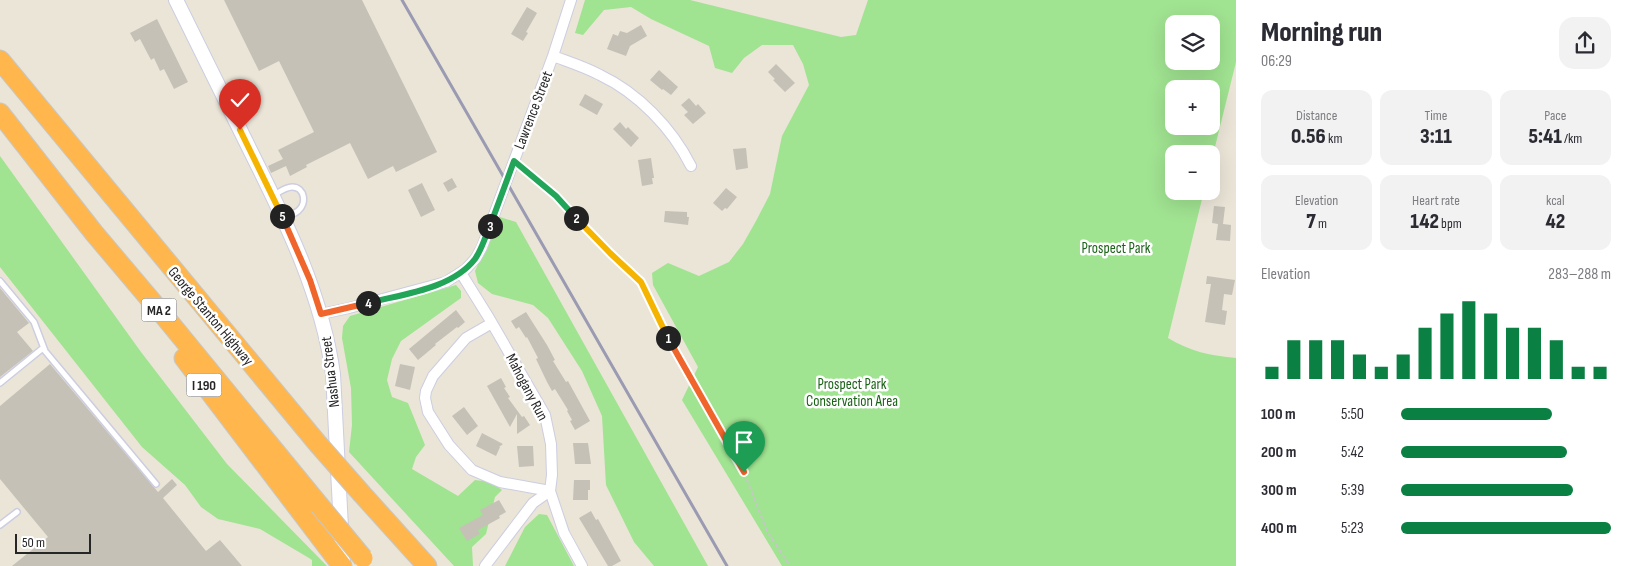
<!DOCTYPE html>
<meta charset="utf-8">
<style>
:root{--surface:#fff;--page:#f2f2f3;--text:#2b2b33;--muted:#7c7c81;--accent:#0b8043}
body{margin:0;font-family:"Sofia Sans Condensed",sans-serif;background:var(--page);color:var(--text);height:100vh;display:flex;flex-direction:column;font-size:19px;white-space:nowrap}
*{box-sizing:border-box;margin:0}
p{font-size:16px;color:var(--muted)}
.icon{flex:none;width:28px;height:28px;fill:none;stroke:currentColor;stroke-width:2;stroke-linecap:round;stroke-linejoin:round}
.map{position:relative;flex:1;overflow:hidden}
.panel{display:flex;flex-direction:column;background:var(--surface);width:400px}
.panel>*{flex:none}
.buttons{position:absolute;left:1165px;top:15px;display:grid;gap:10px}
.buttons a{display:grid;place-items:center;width:55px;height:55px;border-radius:10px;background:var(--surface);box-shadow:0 5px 20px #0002;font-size:25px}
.scale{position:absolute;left:15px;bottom:12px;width:76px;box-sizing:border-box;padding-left:5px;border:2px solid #262626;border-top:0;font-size:14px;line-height:18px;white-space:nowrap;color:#262626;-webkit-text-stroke:4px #fff;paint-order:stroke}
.pin{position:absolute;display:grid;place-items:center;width:42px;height:42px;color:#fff;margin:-51px -21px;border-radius:50% 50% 50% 0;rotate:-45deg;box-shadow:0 0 5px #0007}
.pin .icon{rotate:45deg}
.km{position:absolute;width:25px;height:25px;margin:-12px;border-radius:50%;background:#222;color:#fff;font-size:14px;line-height:25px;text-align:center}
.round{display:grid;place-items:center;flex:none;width:52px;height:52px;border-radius:15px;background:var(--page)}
.headline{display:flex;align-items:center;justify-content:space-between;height:85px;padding:0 25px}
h1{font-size:28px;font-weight:800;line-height:38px}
.figures{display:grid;grid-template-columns:repeat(3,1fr);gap:8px;height:85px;padding:5px 25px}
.figures div{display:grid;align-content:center;border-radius:12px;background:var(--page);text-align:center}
.figures b{font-size:21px;font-weight:800}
.figures small{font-size:14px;font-weight:400}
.figures p{font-size:14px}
.chart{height:140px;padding:10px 25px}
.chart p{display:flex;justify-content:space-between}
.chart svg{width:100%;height:90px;margin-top:5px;stroke:var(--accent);stroke-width:6}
ul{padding:0 25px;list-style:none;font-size:16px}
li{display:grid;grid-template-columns:80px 60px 1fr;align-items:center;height:38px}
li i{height:12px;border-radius:6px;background:var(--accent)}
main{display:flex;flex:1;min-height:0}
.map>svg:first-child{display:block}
</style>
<main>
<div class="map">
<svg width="1236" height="566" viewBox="0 0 1236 566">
<rect width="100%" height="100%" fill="#eae5d7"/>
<path fill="#a0e391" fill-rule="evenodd" d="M585,0H690L841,37L856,35L868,0H1236V62L1211,163V154H1174V191H1204L1168,338C1189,351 1211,356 1236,358V566H782L682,400L698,367L653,285L652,273L668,263L699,276L729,262L743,244L756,221L770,194L782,136L809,85L803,64L793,45H762L744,58L732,73L715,68L709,46L651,19L631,7L604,10L583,35L575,33ZM1174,24H1211V61H1174ZM1174,89H1211V126H1174Z
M0,156L141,352L227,464L327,566H312V560L309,558L260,529L218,519L201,507L185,485L142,447L0,267Z
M500,217L516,222L708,566H654L634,542L606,485L602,416L582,371L548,318L533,305L492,294L478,283L475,271Z
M456,285L461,291V298L401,341L392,359L387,380L392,397L408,403L425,445L416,457L412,469L458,496L475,480L491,482L502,490L495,497L486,534L472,547L473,566H454L349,452L352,425L351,388L342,338L343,326L350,316Z
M539,514L547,515L574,566H505L525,527Z"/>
<path fill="#c5c1b7" d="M224,0H362L437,152L396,172L393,166L368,179L350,143L306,165L307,167L290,176L286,166L271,173L268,166L283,159L278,150L314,132L279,61L259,71Z
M527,7L537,13L526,32L528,33L523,41L511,34Z
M157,19L188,82L174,89L164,69L160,71L154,58L151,60L140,39L135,42L130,33Z
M641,25L647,36L630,46L626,56L607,49L613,34L618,36L620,31L627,33Z
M776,64L795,83L785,92L773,80L775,79L768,72Z
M659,70L678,87L671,95L663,89L662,90L650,80Z
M585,94L603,104L597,115L579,105Z
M689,98L696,106L698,104L706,113L693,124L684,115L688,112L681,105Z
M620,122L626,129L628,127L639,138L631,147L613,129Z
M746,148L748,168L736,170L733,149Z
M651,158L654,178H652L653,184L642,186L638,160Z
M452,178L457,187L448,192L443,183Z
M422,183L435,210L421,217L408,190Z
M726,188L737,197L727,209L725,208L722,211L713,203Z
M1214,206L1225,207L1223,224L1231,225L1230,241L1216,240L1218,224L1212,223Z
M665,211L687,212V217H689L688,225L664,222Z
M1207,276L1235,280L1232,295L1224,294L1222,310L1227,311L1225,325L1205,322L1211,284H1206Z
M0,288L29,323L17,332L33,351L0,377Z
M456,310L465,322L458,328L457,327L435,344L436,345L418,360L409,349Z
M526,312L547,345L555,360L553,361L566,382L568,381L590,421L575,430L570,421L572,420L567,411L568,410L555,389L552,391L547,382L536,359L538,358L527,337L526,338L519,327L516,329L511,321Z
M50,364L158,492L172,479L177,485L163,498L206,551L220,540L242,566H12L48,537L0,479V406Z
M400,364L415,367L410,390L395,386Z
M501,378L506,387L504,388L510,397L508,398L522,417L524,416L530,425L517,434V414L510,427L487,386Z
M464,407L478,426L467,435L452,416Z
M482,433L503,444L499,447H500L496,456L476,446Z
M573,443H588L591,464H575Z
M517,446H533L534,466L519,467Z
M574,480H590V490H588V500H573Z
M499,500L506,512L499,516L500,518L478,530L480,534L467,541L459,528L483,515L480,510Z
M591,511L596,520L598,519L621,561L612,566H608L579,518Z"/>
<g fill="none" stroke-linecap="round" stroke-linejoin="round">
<g stroke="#cccde1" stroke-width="8">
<path id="lane" d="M274,195C279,192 286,187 292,187C305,187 307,204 298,211C294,214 288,216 284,219
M0,281L34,322L45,351L156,484
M0,383L43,348
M0,525L17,512"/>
</g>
<g stroke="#cccde1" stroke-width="12">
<path id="street" d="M553,56C569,62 585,67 600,75C638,93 672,128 691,166
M461,273L489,318L545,415L551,444L552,475L550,491L564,533L582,566
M321,314L349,308L446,282L466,269L476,258L482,247L553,56L571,0
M492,323L466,338L433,376L426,391L425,398L428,412L449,445L472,470L500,482L550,491
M485,566L533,503L550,491"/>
</g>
<g stroke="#cccde1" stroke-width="16">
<path id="secondary" d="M176,0C201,51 226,102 252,154C287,224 322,295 333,374L343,566"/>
</g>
<g stroke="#c7c7c7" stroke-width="21">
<path id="highway" d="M0,60L318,444
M0,113L94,233L165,317L319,505
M184,358L342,566
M362,494L427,566"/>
</g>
<path stroke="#c7c7c7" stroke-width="2" stroke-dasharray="4 2.5" stroke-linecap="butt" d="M521,167L556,196L610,253L641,282L669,342L744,472L767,531L790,566"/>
<use href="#lane" stroke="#fff" stroke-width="5"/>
<use href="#street" stroke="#fff" stroke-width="10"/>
<use href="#secondary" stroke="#fff" stroke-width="14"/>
<use href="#highway" stroke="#ffb74d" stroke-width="19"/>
<path stroke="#9a9ab2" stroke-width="3" d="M402,0L727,566"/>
<g stroke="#c7c7c7" stroke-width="21" stroke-linecap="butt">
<path id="highway-bridge" d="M318,444L362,494
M319,505L363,558"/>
</g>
<use href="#highway-bridge" stroke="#ffb74d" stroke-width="19"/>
</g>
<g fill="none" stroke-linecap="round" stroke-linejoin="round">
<g stroke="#fff" stroke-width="10">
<path id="split-1" d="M668,338L744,472"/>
</g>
<g stroke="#fff" stroke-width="10">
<path id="split-2" d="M576,218L610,253L641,282L668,338"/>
</g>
<g stroke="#fff" stroke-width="10">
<path id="split-3" d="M490,226L514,161L556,196L576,218"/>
</g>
<g stroke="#fff" stroke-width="10">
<path id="split-4" d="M368,303C403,294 452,289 475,259C482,249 485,237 490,226"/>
</g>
<g stroke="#fff" stroke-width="10">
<path id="split-5" d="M282,216L310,280L321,314L368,303"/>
</g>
<g stroke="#fff" stroke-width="10">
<path id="split-6" d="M240,130L282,216"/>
</g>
<use href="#split-1" stroke="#f0652b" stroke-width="6"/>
<use href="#split-2" stroke="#f5b400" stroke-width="6"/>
<use href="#split-3" stroke="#22a559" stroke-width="6"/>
<use href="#split-4" stroke="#22a559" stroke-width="6"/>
<use href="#split-5" stroke="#f0652b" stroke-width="6"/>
<use href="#split-6" stroke="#f5b400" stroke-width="6"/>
</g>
<g text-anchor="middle" stroke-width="5" stroke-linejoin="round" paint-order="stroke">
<g fill="#fff" stroke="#676767" stroke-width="1">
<rect x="141.5" y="298.5" width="35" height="23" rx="4"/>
<rect x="186.5" y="373.5" width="35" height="23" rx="4"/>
</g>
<g font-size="14" font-weight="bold" fill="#262626">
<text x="159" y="315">MA 2</text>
<text x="204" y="390">I 190</text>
</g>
<g font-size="15" fill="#262626" stroke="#fff">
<text transform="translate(533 110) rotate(-69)" y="5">Lawrence Street</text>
<text transform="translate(211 316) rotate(50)" y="5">George Stanton Highway</text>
<text transform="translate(330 372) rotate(-97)" y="5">Nashua Street</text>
<text transform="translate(527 387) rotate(62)" y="5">Mahogany Run</text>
</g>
<g font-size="15" fill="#1a6317" stroke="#fff">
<text x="1116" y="253">Prospect Park</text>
<text x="852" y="389">Prospect Park<tspan x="852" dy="17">Conservation Area</tspan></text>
</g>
</g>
</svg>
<div class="buttons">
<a><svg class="icon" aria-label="layers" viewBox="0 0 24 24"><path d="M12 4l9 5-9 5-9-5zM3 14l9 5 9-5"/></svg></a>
<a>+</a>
<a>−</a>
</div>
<div class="scale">50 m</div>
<div class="pin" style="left:744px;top:472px;background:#1e9e55"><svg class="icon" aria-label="arrive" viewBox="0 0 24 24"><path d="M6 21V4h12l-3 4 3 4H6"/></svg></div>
<div class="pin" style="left:240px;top:130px;background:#d93025"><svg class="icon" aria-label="check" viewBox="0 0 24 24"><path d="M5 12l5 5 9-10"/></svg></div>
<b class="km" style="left:668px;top:338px">1</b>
<b class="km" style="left:576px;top:218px">2</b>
<b class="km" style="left:490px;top:226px">3</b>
<b class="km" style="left:368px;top:303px">4</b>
<b class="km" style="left:282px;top:216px">5</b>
</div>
<section class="panel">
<div class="headline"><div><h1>Morning run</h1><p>06:29</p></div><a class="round"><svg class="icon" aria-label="share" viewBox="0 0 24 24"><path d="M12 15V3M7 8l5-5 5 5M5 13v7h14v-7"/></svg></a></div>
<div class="figures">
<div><p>Distance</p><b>0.56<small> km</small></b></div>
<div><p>Time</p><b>3:11</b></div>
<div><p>Pace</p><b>5:41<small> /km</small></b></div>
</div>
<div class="figures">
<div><p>Elevation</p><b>7<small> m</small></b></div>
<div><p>Heart rate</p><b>142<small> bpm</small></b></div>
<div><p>kcal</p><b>42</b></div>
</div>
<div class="chart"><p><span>Elevation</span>283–288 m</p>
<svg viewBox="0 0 160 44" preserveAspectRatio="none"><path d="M5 44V38M15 44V25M25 44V25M35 44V25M45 44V32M55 44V38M65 44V32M75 44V19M85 44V12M95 44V6M105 44V12M115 44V19M125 44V19M135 44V25M145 44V38M155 44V38"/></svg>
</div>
<ul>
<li><b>100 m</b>5:50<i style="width:72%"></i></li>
<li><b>200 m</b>5:42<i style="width:79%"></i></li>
<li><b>300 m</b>5:39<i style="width:82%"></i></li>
<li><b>400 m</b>5:23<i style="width:100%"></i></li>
</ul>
</section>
</main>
